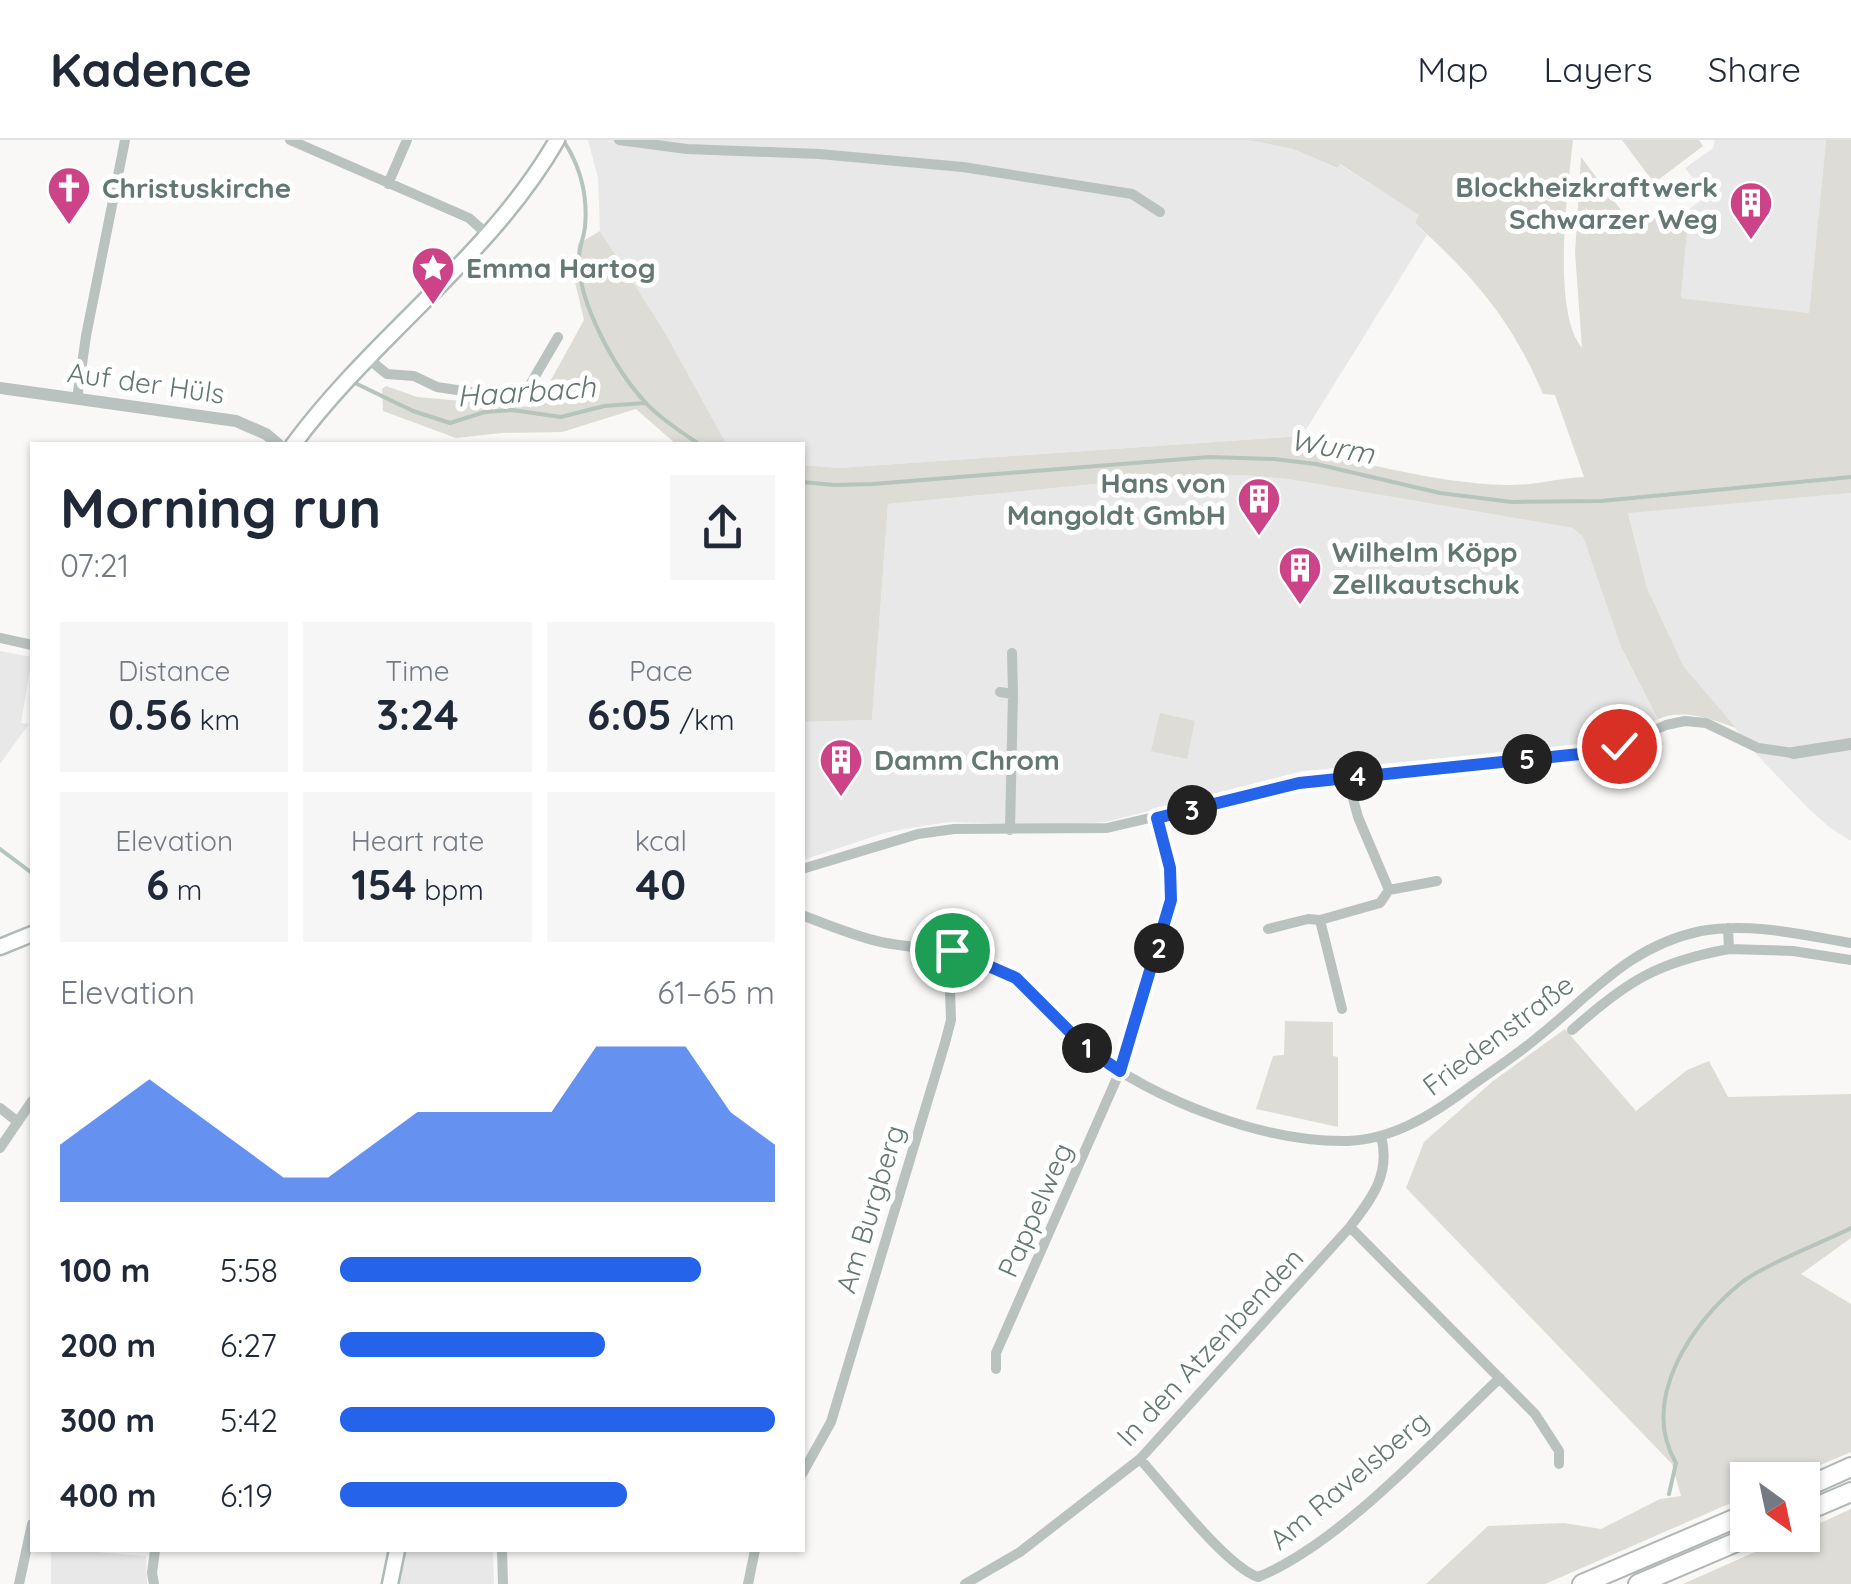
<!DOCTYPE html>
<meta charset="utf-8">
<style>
:root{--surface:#fff;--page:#f6f6f7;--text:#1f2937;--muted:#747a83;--line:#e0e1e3;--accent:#2563eb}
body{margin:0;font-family:Quicksand,sans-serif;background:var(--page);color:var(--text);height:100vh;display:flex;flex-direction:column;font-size:38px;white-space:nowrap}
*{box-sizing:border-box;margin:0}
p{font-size:32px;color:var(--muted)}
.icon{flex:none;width:55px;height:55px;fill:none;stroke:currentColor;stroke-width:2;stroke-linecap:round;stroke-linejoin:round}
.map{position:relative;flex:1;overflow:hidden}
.details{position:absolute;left:30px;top:302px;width:775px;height:1110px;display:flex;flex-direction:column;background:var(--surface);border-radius:0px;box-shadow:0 2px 8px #0004}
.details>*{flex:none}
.needle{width:65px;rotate:147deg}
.fabs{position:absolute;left:1730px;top:1322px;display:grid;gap:20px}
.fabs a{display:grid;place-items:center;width:90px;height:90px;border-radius:0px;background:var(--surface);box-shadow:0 2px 8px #0004;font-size:50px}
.pin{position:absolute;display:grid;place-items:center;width:85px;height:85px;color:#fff;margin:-42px;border:5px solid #fff;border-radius:50%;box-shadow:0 2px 10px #0007}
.km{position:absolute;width:50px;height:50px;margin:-25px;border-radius:50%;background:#222;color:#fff;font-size:28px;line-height:50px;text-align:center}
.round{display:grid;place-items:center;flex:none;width:105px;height:105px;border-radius:0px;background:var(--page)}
.overview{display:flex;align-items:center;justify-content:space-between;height:170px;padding:0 30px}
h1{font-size:55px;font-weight:700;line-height:75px}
.stats{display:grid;grid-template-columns:repeat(3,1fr);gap:15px;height:170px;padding:10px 30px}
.stats div{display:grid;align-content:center;border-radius:0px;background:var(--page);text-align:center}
.stats b{font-size:42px;font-weight:700}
.stats small{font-size:28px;font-weight:400}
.stats p{font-size:28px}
.chart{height:280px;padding:20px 30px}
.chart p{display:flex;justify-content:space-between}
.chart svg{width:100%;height:180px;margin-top:10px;fill:var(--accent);opacity:.7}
ul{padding:0 30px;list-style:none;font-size:32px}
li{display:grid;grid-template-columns:160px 120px 1fr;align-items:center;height:75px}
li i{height:25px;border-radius:12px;background:var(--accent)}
header{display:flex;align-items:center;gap:60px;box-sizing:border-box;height:140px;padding:0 50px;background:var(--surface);border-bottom:2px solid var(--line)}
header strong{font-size:48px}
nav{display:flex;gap:55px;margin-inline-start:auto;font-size:35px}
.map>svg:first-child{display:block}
</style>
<header>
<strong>Kadence</strong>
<nav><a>Map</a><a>Layers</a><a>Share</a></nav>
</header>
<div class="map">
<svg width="1851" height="1444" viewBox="0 0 1851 1444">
<rect width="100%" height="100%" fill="#f9f8f7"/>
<path fill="#e7e8e7" d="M588,0H1248L1293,9L1336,28L1339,24L1420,75L1415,83L1427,95L1302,296L838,328L803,325L802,305H727L663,189L600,91L598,38Z
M1715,0H1826L1809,173L1681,158L1689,69L1707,56L1685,28L1713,8Z
M1242,335L1288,339L1573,388L1583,397L1621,507L1658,579L1618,597L1581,606L1302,631L1106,682L1054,685L949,682L917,687L884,693L803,720L802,582L872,580L888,364L1178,336Z
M1851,353V701L1829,687L1807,667L1758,616L1684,527L1647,448L1628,372Z
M0,511L32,517L21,583L29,584L0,624Z
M403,1410H493L494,1444H396Z
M83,1411L146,1416L147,1444H51V1412Z"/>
<path fill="#dddcd7" d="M1248,0H1573C1568,50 1551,170 1582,208L1575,113L1581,17L1624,74L1688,81L1681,158L1809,173L1826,0H1851V353L1628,373L1647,448L1684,527L1736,588C1711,579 1684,568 1658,579L1621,507L1583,397L1573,388L1288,339L1242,335L1178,336L888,364L872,580L803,582V325L838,328L1302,296L1296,310C1367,322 1434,343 1506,345C1532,346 1559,338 1584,337L1555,255L1543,254C1511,179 1474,137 1415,83L1419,75L1340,24L1337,28L1293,9Z
M1622,0H1699L1703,6L1654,43Z
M600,91L663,189L727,305H677L636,269L562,292L502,293L456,298L383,271L382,249L386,246L417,257L531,267L541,258L584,180L575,142L578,104Z
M1160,573L1195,581L1187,619L1151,611Z
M1285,881L1333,882V916L1338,917V987L1256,969L1273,916L1284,915Z
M1565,889L1636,971L1687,930L1709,921L1728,957L1851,954V1098L1801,1134L1851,1164V1312L1785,1340H1748L1747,1356L1545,1444H1426L1488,1386L1564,1383L1601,1389L1660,1359L1681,1356L1672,1324L1406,1048L1424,1002L1493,941Z
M1851,1369V1444H1683L1793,1395H1802L1803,1391Z"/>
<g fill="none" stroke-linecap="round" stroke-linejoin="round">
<path stroke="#b5c4bd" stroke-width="4" d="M563,0C581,27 588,55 585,87C584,97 579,107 579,118C577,161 616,231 645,262C660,279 682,292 700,305
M357,244L413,271L450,283L485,272L512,270L561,277L604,266L645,263
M802,342L834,345L873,344L1209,317L1274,319L1316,324L1440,353L1512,362L1601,361L1851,337
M0,709L32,733
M1669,1354L1676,1323C1639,1260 1692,1182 1741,1143C1765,1124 1822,1103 1851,1088"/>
<g stroke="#afb9b6" stroke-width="19">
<path id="secondary" d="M293,305C373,196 490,117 557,0
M0,807L32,794
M390,1444L397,1410"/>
</g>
<g stroke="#afb6b4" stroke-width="22">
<path id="motorway" d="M1802,1349L1851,1327
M1802,1373L1851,1352
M1582,1444L1748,1373
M1638,1444L1753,1395"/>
</g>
<path stroke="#bac2c0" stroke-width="10" d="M290,0L469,78L488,95
M619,0L687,9L819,14L963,27L1132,54L1160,72
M388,44L407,0
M366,217L387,234L414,236L437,247L516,259L524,255L558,197
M77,259L86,196L125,0
M0,498L32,505
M1000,552L1013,554L1012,513
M1010,690L1013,554
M802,729L918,694L954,689L1107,688L1299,643L1580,614L1619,606L1666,585L1685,581L1706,583L1758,608L1793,613
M1389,750L1437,741
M802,775C828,785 854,796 881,802C920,810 955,807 991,825C1032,845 1054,882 1088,909C1154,960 1264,1003 1348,1001C1395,999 1435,973 1471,946C1493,930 1517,915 1538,897C1592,854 1629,806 1701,791C1750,782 1803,795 1851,803
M1728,788L1729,809L1793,811L1851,820
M1268,789L1308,779L1320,780
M1342,869L1320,780L1380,763L1389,750L1358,677L1347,636
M1572,890C1626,842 1657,822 1729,809
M0,968L18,982
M0,1008L32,961
M1350,1087L1535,1274L1559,1311V1324
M996,1229V1213L1120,931L1165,792L1171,744L1157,678
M1140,1319C1166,1348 1226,1426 1258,1437C1340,1404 1434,1300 1500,1238
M802,1334L831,1282L945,903L951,880L950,851L962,812
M502,1410L503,1444
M19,1444L32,1384
M154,1444L152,1433L155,1410
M748,1444L755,1410
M965,1444L1020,1412L1140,1319L1350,1087C1372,1058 1391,1034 1381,996"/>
<path stroke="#bac2c0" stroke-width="12" d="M0,248L236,281L266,294L279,305
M1793,613L1851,604"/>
<use href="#secondary" stroke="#fff" stroke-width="14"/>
<use href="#motorway" stroke="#fff" stroke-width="18"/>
</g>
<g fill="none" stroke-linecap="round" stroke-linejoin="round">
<g stroke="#fff" stroke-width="20">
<path id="route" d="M952,810L1016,838L1086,908L1120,931L1171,760L1170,728L1157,678L1299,643L1580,614L1619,606"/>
</g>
<use href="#route" stroke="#2563eb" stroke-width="12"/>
</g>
<defs>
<g id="church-pin" transform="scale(2.25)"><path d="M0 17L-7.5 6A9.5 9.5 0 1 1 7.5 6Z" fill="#cd4387" stroke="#fff"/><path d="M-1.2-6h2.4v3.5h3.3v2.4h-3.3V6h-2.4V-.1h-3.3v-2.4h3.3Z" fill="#fff"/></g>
<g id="building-pin" transform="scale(2.25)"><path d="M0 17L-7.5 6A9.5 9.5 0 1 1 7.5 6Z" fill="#cd4387" stroke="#fff"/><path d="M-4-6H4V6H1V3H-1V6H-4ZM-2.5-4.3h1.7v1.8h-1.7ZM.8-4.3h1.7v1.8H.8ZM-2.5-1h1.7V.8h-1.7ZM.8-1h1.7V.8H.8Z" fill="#fff"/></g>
<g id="sight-pin" transform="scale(2.25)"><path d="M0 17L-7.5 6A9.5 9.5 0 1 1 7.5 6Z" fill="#cd4387" stroke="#fff"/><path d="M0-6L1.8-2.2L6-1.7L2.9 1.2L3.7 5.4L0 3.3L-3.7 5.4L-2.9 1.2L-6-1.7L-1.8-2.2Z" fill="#fff"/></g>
</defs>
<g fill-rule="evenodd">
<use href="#church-pin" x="69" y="48"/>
<use href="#building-pin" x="1751" y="63"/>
<use href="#sight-pin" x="433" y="128"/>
<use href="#building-pin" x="1259" y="359"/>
<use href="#building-pin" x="1300" y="428"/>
<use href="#building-pin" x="841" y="620"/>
</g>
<g text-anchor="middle" stroke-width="10" stroke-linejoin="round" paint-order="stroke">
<g font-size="28" font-weight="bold" fill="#637872" stroke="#fff" text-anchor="start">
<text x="1718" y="57" text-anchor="end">Blockheizkraftwerk<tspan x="1718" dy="32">Schwarzer Weg</tspan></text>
<text x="102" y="58">Christuskirche</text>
<text x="466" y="138">Emma Hartog</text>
<text x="1226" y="353" text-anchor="end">Hans von<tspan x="1226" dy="32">Mangoldt GmbH</tspan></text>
<text x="1332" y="422">Wilhelm Köpp<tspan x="1332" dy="32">Zellkautschuk</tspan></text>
<text x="874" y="630">Damm Chrom</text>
</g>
<g font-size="28" fill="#637872" stroke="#fff">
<text transform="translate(146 243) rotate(8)" y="10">Auf der Hüls</text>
<text transform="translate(1498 895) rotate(-37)" y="10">Friedenstraße</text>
<text transform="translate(870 1069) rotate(-73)" y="10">Am Burgberg</text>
<text transform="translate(1035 1070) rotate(-66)" y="10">Pappelweg</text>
<text transform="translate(1210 1207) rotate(-47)" y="10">In den Atzenbenden</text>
<text transform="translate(1349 1340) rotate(-40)" y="10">Am Ravelsberg</text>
</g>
<g font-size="30" font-style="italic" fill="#63786e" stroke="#fff">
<text transform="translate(526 252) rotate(-4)" y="10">Haarbach</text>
<text transform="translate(1332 307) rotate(10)" y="10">Wurm</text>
</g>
</g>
</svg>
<div class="fabs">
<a><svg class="needle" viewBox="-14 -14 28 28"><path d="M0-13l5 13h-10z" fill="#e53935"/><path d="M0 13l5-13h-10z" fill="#747a83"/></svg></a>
</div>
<div class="pin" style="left:952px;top:810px;background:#1e9e55"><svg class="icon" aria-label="arrive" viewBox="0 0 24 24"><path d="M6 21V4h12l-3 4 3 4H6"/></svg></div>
<div class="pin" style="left:1619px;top:606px;background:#d93025"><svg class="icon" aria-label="check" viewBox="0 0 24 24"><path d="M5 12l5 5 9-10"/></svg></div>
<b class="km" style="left:1087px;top:908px">1</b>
<b class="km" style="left:1159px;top:808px">2</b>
<b class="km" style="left:1192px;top:670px">3</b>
<b class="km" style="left:1358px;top:636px">4</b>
<b class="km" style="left:1527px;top:619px">5</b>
<section class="details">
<div class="overview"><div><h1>Morning run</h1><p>07:21</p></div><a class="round"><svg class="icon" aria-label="share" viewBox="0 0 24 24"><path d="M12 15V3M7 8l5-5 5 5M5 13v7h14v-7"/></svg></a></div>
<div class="stats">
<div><p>Distance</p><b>0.56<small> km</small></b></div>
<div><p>Time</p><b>3:24</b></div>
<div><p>Pace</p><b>6:05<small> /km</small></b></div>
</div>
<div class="stats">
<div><p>Elevation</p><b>6<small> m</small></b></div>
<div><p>Heart rate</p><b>154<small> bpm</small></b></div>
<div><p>kcal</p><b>40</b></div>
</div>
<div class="chart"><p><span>Elevation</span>61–65 m</p>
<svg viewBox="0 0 160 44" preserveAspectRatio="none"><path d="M0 44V30L10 22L20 14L30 22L40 30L50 38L60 38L70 30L80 22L90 22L100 22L110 22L120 6L130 6L140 6L150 22L160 30V44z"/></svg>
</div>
<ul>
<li><b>100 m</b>5:58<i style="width:83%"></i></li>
<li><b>200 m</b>6:27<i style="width:61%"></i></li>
<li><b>300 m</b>5:42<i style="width:100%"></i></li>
<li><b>400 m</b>6:19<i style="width:66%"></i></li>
</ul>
</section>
</div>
